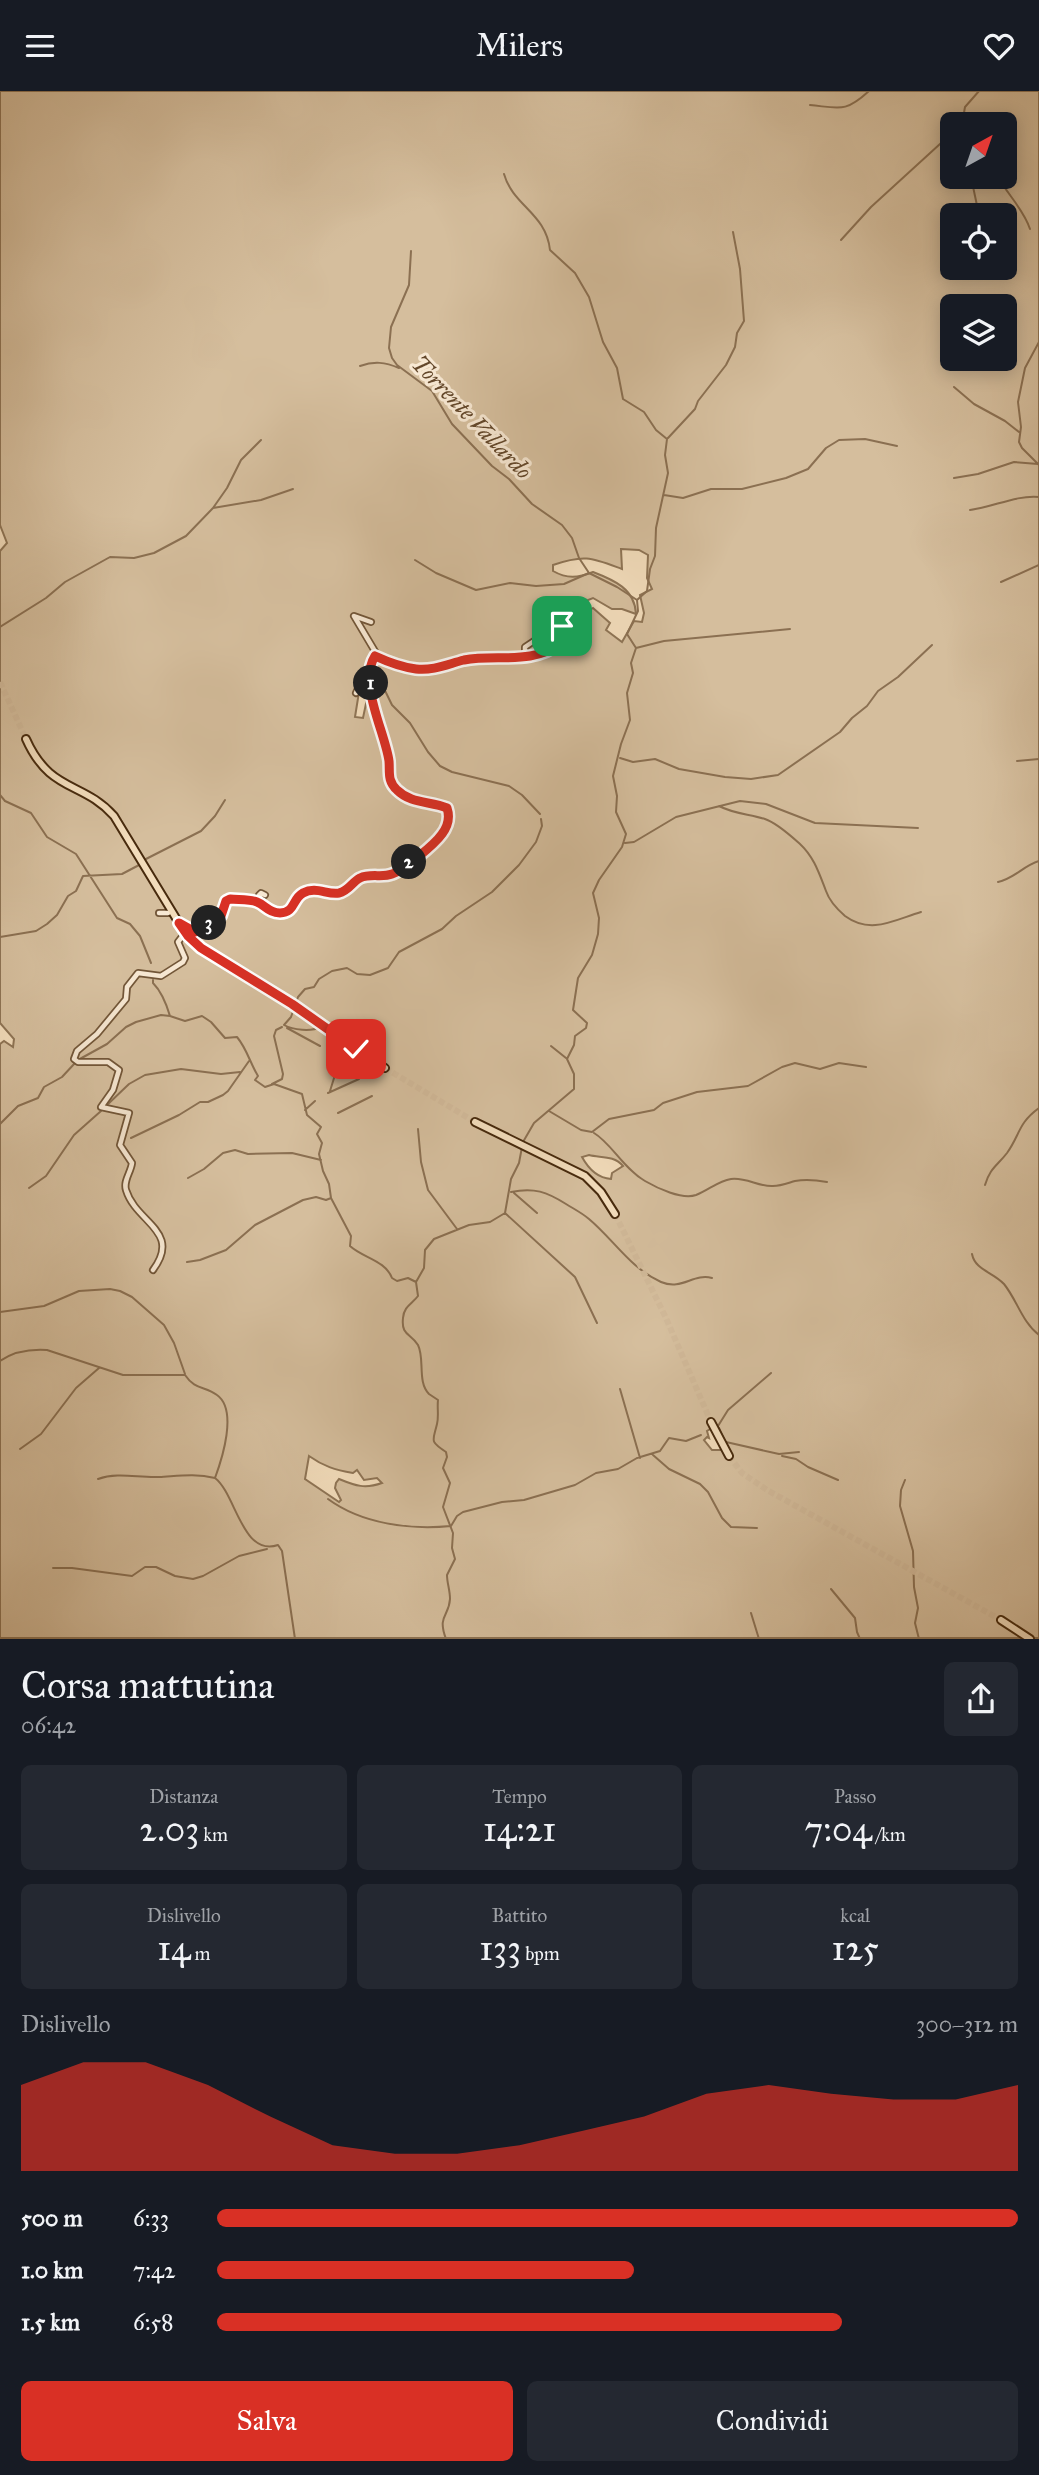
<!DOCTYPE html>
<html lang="it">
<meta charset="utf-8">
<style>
:root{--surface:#171b24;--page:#242831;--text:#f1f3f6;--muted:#9ea1a6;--accent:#d93025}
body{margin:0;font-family:"IM FELL Great Primer",serif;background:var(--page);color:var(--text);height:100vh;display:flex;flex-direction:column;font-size:26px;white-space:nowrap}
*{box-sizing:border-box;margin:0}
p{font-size:23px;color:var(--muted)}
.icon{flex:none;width:38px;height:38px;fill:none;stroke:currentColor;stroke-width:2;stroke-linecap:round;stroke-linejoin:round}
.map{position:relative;height:1548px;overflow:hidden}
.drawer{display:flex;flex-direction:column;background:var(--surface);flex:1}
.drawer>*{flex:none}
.needle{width:46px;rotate:40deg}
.tools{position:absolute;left:940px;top:21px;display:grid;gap:14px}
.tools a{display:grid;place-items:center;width:77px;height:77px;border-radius:10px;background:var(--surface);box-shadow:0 4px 18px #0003;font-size:35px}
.pin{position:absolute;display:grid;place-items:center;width:60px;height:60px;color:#fff;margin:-30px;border-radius:14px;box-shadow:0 4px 10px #0006}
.km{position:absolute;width:35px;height:35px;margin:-18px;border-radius:50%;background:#222;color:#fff;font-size:19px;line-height:35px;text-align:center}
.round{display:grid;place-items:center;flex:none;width:74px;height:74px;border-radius:10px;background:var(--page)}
.head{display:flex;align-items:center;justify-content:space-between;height:119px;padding:0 21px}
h1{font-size:38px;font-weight:600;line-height:52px}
.stats{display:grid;grid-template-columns:repeat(3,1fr);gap:10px;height:119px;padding:7px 21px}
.stats div{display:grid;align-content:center;border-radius:10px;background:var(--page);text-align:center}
.stats b{font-size:35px;font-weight:600}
.stats small{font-size:19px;font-weight:400}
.stats p{font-size:19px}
.chart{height:196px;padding:14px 21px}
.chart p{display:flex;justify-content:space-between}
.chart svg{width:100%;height:126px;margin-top:7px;fill:var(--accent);opacity:.7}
.primary-button{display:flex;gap:14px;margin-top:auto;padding:14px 21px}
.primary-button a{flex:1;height:80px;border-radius:10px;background:var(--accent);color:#fff;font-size:28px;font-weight:600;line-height:80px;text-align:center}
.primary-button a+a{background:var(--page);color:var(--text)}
ul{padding:0 21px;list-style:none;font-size:23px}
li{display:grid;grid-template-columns:112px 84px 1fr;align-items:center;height:52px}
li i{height:18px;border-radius:9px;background:var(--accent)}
header{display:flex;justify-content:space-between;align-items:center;height:91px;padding:0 21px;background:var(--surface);font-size:32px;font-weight:600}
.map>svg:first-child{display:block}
</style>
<header><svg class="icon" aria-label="menu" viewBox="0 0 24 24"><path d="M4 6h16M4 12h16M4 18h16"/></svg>Milers<svg class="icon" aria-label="heart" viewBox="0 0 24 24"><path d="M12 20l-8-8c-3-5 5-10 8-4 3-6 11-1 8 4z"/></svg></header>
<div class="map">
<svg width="1039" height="1548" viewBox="0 0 1039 1548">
<rect width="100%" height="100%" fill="#f2dcbb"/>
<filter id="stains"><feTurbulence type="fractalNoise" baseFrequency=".00286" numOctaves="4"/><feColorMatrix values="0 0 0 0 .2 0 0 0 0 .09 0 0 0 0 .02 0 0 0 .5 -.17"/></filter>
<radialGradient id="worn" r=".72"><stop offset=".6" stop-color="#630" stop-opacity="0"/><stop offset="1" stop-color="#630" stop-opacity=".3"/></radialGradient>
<path fill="#d5be9d" stroke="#8e7455" stroke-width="2" fill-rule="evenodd" d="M0,0H1039V1547H0V953L4,950L13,956L14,948L0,932V460L7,452L0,434ZM952,33H1004V86H952ZM952,124H1004V177H952ZM952,215H1004V268H952ZM621,458L639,459L648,464L647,487L652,498L640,504L644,522L642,531L634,530L622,551L606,539L610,532L593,517L584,523L568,517L593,507L612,518H622L636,523C635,498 614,489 593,481C578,487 567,488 553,480V474C585,463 592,467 622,478ZM359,601L368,603L363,627L355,626ZM343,957L373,975L375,981C361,985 350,970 339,962ZM589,1064C600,1067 614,1064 623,1075L612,1082L611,1088C598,1087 588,1077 582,1066ZM712,1337H719L728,1357L724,1362L722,1359H712L704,1349L707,1346L709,1347L707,1340ZM309,1365C323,1375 335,1379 353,1382L357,1379L364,1389L377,1387L382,1392C365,1398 356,1395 339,1388L336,1392L335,1397L341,1409L339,1411L305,1388Z"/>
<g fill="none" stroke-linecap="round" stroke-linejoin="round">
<path stroke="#8b7052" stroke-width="2" d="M810,14C840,17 845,22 869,0
M962,33L965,16L979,0
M504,83C513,115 546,122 550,159L575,182L589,206L603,251L617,277L623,308L644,321L656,339L667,348L665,364L668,382L656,437L655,465L650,478L647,500L637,509L638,520L627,543L636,557L631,572L633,582L627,602L630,629L621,653L613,685L617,705L616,721L626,743L622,756L599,789L593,802L599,827L598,843L592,864L578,887L573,919L587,932L586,937L575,945L574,954L567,968L574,983V998L534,1032L523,1051
M971,86L979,124
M998,86C1008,104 1024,119 1030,138
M841,149L871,116L952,42
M411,160L409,194L391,236L389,257L392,267L397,274L432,300L452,333L492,375L509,388L532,413L562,434L572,447L579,467L589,482L617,496L637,509
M1004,171L1011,187
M1039,251L1025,277L1018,311L1021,336L1019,351L1022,357L1039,374
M360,275C374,270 385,271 399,277
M954,296L974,313L1005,330L1019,341
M668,347L695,318L698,310L726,274L735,256L737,242L744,230L740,178L733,141
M954,387L978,383L1014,371L1038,373
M664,404L683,407L711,398H742L786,387L808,378L826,357L839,349L865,348L897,355
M213,417L261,409L293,398
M970,419C994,416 1015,404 1039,406
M415,469L436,482L476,499L510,492L536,495L564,493L589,482
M1001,491L1039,474
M0,536L46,507L65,491L110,466L134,467L154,462L186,445L213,417L227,397L241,369L261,349
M636,557L664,550L790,538
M375,579L392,614L410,632L428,661L440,675L452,681L509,695L522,704L540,723
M620,667L633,671L655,668L679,678L725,686L751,688L778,684L840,641L852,627L867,615L878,600L898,586L932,554
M1017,670L1039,668
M0,704L5,710L31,722L47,746L76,763L117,827L130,833L140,845L151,872
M719,715C734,723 750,723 765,728C777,732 791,745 800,753C814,766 819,782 826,800C829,809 837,818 845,825C871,844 894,829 921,821
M625,752L634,751L676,726L740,710L766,713L815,732L918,737
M144,769L201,740L215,725L225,709
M998,791C1015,787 1023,775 1039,770
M0,846L36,840L47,833L57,824L68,805L76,800L83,785L122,783L141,773
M153,889V892C161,900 167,915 170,925L185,930L202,925L211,931L225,947L237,946C247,958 250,972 258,985L255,989L265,996L274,993L302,1003L307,1024L321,1036L317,1043L322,1052L319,1063L323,1080L329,1093L331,1107L351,1145L350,1155C363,1167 385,1169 392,1187L397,1190L408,1187L416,1191L418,1205C412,1213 404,1215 403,1227C401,1245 411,1242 418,1254C425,1268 417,1291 429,1303C432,1305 435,1307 438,1309C437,1317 439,1325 437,1333C433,1350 429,1350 446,1361L447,1366L443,1377L450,1392L443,1416L453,1442L452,1457L455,1468L447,1484C447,1492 450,1499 450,1508C449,1526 437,1524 446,1548
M327,935L339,932L354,934
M321,936C311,941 293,939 284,934L291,926L298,906L305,898L314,896L319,888L332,880L347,877L357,883L370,884L388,877L399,861L442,838L456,825L492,801L519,774L536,751L542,735L541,728
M287,937L320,955
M551,955L566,967
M78,969L107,953L126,936L136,931L161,924L170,925
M272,993L282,988L283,983L274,945L276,939L282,936
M330,1000L339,971
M328,1002L359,988
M106,1015L129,993L145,984L181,978L221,983L240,981
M305,1019L315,1010
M549,1020L581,1039L592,1041L609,1028L654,1019L663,1012L697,1001L748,995L782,976L795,972L820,978L839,972L866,976
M338,1022L372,1005
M0,1033L18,1015L38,1007L44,996L62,986L75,972
M418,1038L421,1071L428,1099L457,1138
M594,1042C611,1052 624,1078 645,1090C657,1097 682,1109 696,1104C709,1099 718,1090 731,1088C746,1086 759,1096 773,1095C781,1095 788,1092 795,1090C806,1088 816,1089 827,1091
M131,1047L179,1024L200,1011H208L223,1004L228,1000L249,970
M188,1087L204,1078L223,1062L235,1059L248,1063L292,1062L321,1069
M985,1094C990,1077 997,1075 1007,1062C1020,1044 1018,1032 1039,1017
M29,1097L46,1085L74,1044L101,1020V1016
M511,1101C534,1096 547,1101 566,1113C574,1118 582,1122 589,1128C614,1149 630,1177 661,1191C682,1200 693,1182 712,1187
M514,1102L537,1122
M505,1122L575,1186L597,1232
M972,1163C975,1179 993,1181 1004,1193C1017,1209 1022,1231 1039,1244
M187,1171L200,1169L226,1159L255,1134L303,1109L316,1106L326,1109L331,1107
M416,1191L424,1177L425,1159L434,1148L469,1134L490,1131L505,1122L511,1088L519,1072L522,1056
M0,1221L44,1215L79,1200L110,1198L120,1200L132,1206L164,1234L174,1252L185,1283
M0,1270C13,1261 31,1258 47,1259L123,1284H185C195,1299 205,1295 217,1304C238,1319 222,1368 215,1387C236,1403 242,1466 278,1454L282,1460L295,1548
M620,1298L640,1367
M718,1335L728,1319L771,1282
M726,1351L779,1363L799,1361
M20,1358L41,1343L76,1297L99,1277
M653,1364L669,1378L700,1393L708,1401L722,1427L731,1436L757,1437
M782,1365L796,1368L808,1376L838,1389
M98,1388C118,1381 138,1387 159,1386C178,1385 195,1382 215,1387
M905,1389L901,1399L900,1415L913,1460L914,1496L918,1517L915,1532L919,1548
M328,1408C362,1433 410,1439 451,1435L457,1425L463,1421L502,1411L524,1409L575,1394L596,1382L618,1378L637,1367L660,1360L669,1347L686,1350L701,1344
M53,1477H72L132,1485L145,1476H156L175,1485L193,1488L203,1485L239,1465L267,1458
M831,1498L855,1527L857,1541L860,1548
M751,1522L759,1548"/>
<path stroke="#d0b898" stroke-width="6" stroke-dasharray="6 3" stroke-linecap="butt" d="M0,591L26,648
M385,977L475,1031
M615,1123L666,1227L711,1331
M729,1365L742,1382L767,1399L1001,1529"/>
<g stroke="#725638" stroke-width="8">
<path id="minor" d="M539,564C560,558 564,544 560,524
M375,565L401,576L419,578L434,577L463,570L539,564L543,559L541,553L534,550L525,556V565
M356,602L366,580L369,582
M265,804L261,802L259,804L267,818
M159,822H168
M180,833L195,841L198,840L218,828L226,810L230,808C238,809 246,809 254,811C270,814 274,830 293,817C304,786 323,808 343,801C350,799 352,791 359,788C370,783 380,787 391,783C403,779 435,753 442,743C448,735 450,727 447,717L412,709L399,702L392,695L389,685V670L376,624L370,583V576L376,562L354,525L371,531
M153,1179C182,1140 136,1132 126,1099C123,1090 131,1081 132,1072L120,1054L129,1022L101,1016L113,999L119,979L108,971H78L74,968L77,960L97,943L126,908L127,896L138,882L161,885L183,871L185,867L178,851L185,842"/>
</g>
<g stroke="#472a0d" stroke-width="10">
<path id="major" d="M26,648C50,702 83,690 114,725L185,842L195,852L292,913L385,977
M475,1031L585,1085L601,1101L615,1123
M711,1331L729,1365
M1001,1529L1030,1548"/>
</g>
<use href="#minor" stroke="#f7e8d3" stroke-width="4.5"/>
<use href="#major" stroke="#f2dcbb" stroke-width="6"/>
</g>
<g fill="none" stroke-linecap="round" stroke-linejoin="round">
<g stroke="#fff" stroke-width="14">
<path id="route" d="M356,958L292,913L201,857L188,845L179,832L195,841L198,840L221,825L226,810L230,808C238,809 249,808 257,811C265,814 269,822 280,822C295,822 292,808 303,802C316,795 327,804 339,802C349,800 352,791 360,787C371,782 382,787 392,783C404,779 435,753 442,743C448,735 450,726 447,717C430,710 411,713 397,699C387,690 390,681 389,670C385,641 358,592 375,565C388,571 401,576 416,578C433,580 448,573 464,569C496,563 532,574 559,553L562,535"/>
</g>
<use href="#route" stroke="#d93025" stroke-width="9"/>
</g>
<g text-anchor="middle" stroke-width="6" stroke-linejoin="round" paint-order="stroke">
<g font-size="23" font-style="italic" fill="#63472a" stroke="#f7e8d3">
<text transform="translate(472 326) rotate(46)" y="8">Torrente Vallardo</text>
</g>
</g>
<rect width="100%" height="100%" filter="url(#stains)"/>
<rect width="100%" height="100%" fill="url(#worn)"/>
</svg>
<div class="tools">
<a><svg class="needle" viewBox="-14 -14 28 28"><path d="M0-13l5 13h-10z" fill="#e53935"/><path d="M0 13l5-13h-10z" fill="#9ea1a6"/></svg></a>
<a><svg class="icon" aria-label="locate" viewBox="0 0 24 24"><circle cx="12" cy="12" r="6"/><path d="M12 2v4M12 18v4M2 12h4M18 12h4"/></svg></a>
<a><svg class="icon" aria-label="layers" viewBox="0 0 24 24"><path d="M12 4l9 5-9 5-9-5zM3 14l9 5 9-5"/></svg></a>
</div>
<div class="pin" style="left:562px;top:535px;background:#1e9e55"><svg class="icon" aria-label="arrive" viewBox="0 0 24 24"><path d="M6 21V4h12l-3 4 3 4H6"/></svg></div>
<div class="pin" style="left:356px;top:958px;background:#d93025"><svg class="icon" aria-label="check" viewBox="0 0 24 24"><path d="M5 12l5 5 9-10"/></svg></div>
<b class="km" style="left:371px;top:592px">1</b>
<b class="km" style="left:409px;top:771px">2</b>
<b class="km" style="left:209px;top:832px">3</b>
</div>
<section class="drawer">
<div class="head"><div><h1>Corsa mattutina</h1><p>06:42</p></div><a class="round"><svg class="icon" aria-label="share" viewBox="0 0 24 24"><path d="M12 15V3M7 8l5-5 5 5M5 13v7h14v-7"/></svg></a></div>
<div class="stats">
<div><p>Distanza</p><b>2.03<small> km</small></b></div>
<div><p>Tempo</p><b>14:21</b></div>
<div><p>Passo</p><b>7:04<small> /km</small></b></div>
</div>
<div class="stats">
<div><p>Dislivello</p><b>14<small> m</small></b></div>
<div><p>Battito</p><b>133<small> bpm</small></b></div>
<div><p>kcal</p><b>125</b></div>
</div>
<div class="chart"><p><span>Dislivello</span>300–312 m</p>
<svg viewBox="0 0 160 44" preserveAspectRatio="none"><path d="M0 44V14L10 6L20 6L30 14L40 25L50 35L60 38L70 38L80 35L90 30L100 25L110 17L120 14L130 17L140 19L150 19L160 14V44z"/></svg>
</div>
<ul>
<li><b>500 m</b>6:33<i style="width:100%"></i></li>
<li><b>1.0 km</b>7:42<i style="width:52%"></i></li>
<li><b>1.5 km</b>6:58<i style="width:78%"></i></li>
</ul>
<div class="primary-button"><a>Salva</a><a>Condividi</a></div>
</section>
